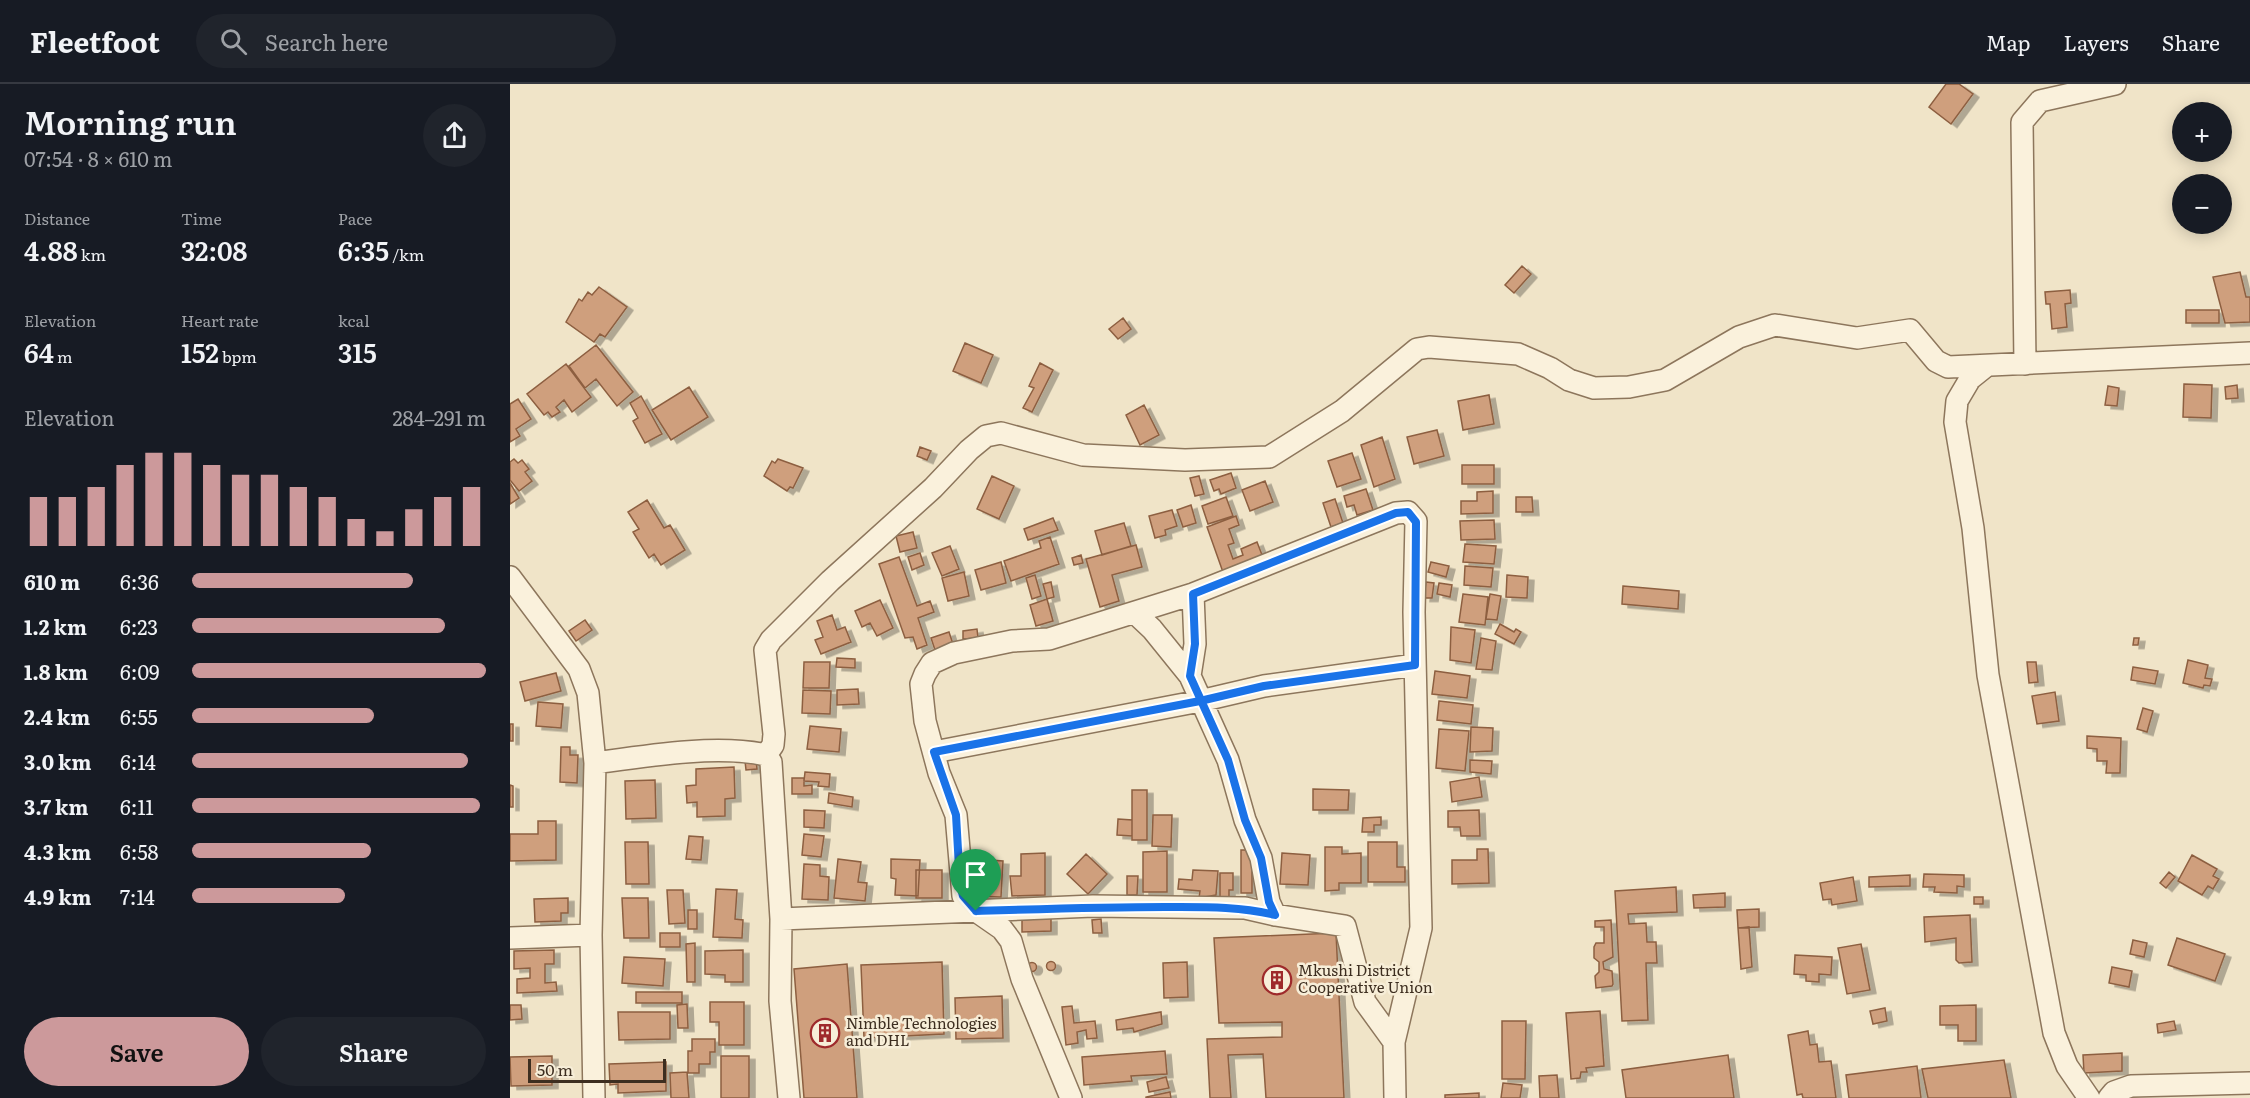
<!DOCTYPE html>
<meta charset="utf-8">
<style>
:root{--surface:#171b24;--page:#20242c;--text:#f1f3f6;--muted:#9ea1a6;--line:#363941;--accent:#cc999b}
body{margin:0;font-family:Literata,serif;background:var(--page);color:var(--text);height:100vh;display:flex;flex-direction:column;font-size:22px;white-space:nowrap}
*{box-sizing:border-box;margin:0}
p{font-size:20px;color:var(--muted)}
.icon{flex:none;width:33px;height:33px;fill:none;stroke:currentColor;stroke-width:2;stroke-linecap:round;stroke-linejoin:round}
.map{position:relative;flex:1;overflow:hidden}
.side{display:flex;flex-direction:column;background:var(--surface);width:510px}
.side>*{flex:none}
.controls{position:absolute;left:1662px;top:18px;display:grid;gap:12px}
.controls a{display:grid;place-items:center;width:60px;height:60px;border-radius:50%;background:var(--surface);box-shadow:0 3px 15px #0003;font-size:30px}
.scale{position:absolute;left:18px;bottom:15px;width:138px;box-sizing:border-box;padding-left:6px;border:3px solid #3d2e20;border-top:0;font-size:16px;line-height:21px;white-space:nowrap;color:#3d2e20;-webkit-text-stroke:4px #f7eed8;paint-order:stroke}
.pin{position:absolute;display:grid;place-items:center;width:51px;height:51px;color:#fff;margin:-62px -26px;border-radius:50% 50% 50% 0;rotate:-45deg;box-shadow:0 0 6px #0007}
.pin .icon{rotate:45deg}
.round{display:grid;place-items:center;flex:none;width:63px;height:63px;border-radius:32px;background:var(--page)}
.head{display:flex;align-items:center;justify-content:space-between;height:102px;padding:0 24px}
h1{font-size:33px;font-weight:600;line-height:45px}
.metrics{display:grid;grid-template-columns:repeat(3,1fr);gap:9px;height:102px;padding:6px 24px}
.metrics div{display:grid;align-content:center}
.metrics b{font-size:26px;font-weight:600}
.metrics small{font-size:16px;font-weight:400}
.metrics p{font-size:16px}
.chart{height:168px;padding:12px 24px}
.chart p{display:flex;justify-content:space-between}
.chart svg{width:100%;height:108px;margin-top:6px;stroke:var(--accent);stroke-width:6}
.primary-button{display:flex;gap:12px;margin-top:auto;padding:12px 24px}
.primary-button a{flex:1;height:69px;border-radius:36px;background:var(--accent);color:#111;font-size:24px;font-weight:600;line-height:69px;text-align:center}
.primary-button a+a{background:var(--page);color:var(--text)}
ul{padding:0 24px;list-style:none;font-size:20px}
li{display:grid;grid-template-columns:96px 72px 1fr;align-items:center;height:45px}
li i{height:15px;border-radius:8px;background:var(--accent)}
header{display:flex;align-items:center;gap:36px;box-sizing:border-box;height:84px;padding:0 30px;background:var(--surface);border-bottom:2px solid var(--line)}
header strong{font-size:28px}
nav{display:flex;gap:33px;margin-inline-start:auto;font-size:21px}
.search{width:420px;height:54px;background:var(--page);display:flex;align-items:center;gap:15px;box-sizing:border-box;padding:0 21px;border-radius:33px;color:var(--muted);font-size:22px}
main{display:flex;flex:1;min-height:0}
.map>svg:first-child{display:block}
</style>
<header>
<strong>Fleetfoot</strong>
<div class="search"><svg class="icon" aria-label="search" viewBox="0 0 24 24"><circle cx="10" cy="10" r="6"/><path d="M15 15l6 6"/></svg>Search here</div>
<nav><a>Map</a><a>Layers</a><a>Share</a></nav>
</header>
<main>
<section class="side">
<div class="head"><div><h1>Morning run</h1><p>07:54 · 8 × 610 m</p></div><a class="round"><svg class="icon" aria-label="share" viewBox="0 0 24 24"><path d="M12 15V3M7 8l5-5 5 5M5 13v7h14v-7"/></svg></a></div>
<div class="metrics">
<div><p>Distance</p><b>4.88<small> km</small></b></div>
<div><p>Time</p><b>32:08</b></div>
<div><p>Pace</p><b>6:35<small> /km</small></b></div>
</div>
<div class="metrics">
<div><p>Elevation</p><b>64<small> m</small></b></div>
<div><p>Heart rate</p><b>152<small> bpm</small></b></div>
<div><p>kcal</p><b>315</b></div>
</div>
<div class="chart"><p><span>Elevation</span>284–291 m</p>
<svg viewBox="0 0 160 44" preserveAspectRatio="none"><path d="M5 44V24M15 44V24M25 44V20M35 44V11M45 44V6M55 44V6M65 44V11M75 44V15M85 44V15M95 44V20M105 44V24M115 44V33M125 44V38M135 44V29M145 44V24M155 44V20"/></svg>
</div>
<ul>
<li><b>610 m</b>6:36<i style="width:75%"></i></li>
<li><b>1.2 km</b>6:23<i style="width:86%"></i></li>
<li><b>1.8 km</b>6:09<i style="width:100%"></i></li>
<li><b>2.4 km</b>6:55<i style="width:62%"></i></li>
<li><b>3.0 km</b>6:14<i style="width:94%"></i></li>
<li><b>3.7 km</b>6:11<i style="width:98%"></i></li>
<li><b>4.3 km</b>6:58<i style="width:61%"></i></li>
<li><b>4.9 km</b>7:14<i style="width:52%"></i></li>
</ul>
<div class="primary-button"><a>Save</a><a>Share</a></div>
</section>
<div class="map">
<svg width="1740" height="1014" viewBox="0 0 1740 1014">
<defs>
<filter id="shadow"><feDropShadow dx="6" dy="3.5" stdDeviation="0" flood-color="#0004"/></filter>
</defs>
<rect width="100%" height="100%" fill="#f0e4c8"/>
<path fill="#cf9f7d" stroke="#8d5f41" stroke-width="1.5" filter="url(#shadow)" d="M1436,0H1449L1463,10L1441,40L1419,23Z
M1697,91L1699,100H1675V98Z
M1012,182L1021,190L1004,209L995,201Z
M1730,188L1736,213H1740V238L1715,239L1703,193Z
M89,203L117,223L95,253L90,250L84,258L56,238L69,215L72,217L78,208L82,211Z
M1560,206L1561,219L1555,220L1557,243L1542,245L1540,220H1536L1535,208Z
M1676,226H1709V239H1676Z
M613,234L621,245L608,255L599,245Z
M455,259L483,271L471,299L443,287Z
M86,261L123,308L107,322L86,295L75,304L59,282Z
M530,279L543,286L522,328L513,324L524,304L519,302Z
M56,280L81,313L62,328L54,316L46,323L50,328L42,333L38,328L34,331L17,310Z
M1674,300L1702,301L1701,334L1673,333Z
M1727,301L1728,314L1716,315L1715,303Z
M1598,302L1609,304L1607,322L1595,321Z
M179,303L198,333L161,356L142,326Z
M979,311L984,340L953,346L948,317Z
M131,312L152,350L135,359L123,337L128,334L120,319Z
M8,315L21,335L6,345L10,352L0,358V320Z
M634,321L649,351L630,361L616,331Z
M927,346L934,372L904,380L897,353Z
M872,353L885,395L864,403L851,361Z
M410,363L421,367L417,376L407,372Z
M842,369L851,395L827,403L818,377Z
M4,375L8,379L12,376L19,385L15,388L22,397L9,407L0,396V378Z
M268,375L293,384L283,404L280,403L277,407L254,392L262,377L265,379Z
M952,381H984V400H952Z
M721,389L726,404L711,410L709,405L704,407L700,396Z
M482,392L504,402L489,435L467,425Z
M689,392L694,410L685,412L680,394Z
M755,397L763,418L740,427L732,406Z
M0,399L9,414L0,420Z
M856,405L863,426L847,431L844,421L837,423L834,412Z
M983,407V429L951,430V417H967V408Z
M716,413L723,432L698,440L692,422Z
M1006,413H1022L1023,428H1006Z
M825,415L833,439L821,443L813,419Z
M137,416L154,444L160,441L175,466L151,481L144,470L139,474L123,448L129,445L118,428Z
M681,421L686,439L673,443L667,426Z
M662,426L667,442L655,446L656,451L645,454L639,432Z
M726,432L729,441L719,445L724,459L718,461L723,475L733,471L731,465L747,458L754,476L714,491L697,443Z
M543,434L548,446L518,456L514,445Z
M984,436L985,455L951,456L950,437Z
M614,439L621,462L592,471L585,447Z
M403,448L407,464L390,468L386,452Z
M540,453L549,480L501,497L494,477L531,464L529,457Z
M955,460L986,462L984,480L953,478Z
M626,461L632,483L602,491L609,517L590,523L576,475Z
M440,462L449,485L432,492L422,469Z
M410,469L414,481L402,486L398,473Z
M571,471L573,479L564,481L562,474Z
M389,473L407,522L420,517L424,528L408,534L417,561L407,565L403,553L395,554L369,480Z
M491,478L496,499L471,506L465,486Z
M921,478L939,482L936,493L918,488Z
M955,482L983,484L981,503L954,501Z
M454,488L459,512L438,517L432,494Z
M525,491L531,512L522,515L516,494Z
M997,491L1018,493L1017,514L996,513Z
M541,498L544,513L537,515L533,500Z
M916,498L924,499L922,514H914Z
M929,499L942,501L940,513L927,510Z
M1113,502L1169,507L1168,525L1112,520Z
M953,510L978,513L975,541L949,538Z
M980,510L991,512L987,536L976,535Z
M537,515L543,537L526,542L520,521Z
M370,516L383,544L367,552L360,539L352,543L345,527Z
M322,531L327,546L335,543L341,558L311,570L305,556L313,553L307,537Z
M75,536L82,546L66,557L59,547Z
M990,540L1004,548L1006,545L1011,548L1004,560L985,550Z
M941,543L965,546L961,579L940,576Z
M467,545L468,554L453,555V547Z
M439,548L443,560L425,566L421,554Z
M971,554L986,557L982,586L966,585Z
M1624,554H1629L1628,561H1623Z
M327,574L345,575V584L326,583Z
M1678,576L1698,581L1695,594L1702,595L1700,602L1694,601L1693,604L1673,599Z
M294,578H320L319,604H293Z
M1517,578H1526L1528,598L1519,599Z
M1623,583L1648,587L1645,600L1621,596Z
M925,587L960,592L957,614L922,610Z
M46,589L51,607L15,617L10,598Z
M348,605L349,620L327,621V606Z
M293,606L321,607L320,630L292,629Z
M1545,608L1549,637L1527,640L1522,612Z
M929,617L963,621L961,640L927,636Z
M28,618L53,620L51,644L26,642Z
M1633,624L1643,627L1637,648L1627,645Z
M0,640H3V657H0Z
M300,642L331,645L329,668L297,665Z
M961,643L983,644L982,667L960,668Z
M929,645L959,647L955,687L926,684Z
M1577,652L1611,654L1610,689H1596L1597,677H1587V665L1577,664Z
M51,663H60V671H68L67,699L50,698Z
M246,676L247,685L236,686L235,677Z
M960,676L982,677L981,690L960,688Z
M224,683L225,714L215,715V732L187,733V718L177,719L176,702L186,701V685Z
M295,688L320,690L319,703L308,702L309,698L294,697Z
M969,693L972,713L942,718L940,698Z
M282,694H294V702L302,701V710H282Z
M145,696L146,734L116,735L115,697Z
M0,701L3,702V723H0Z
M803,705L839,706L838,726H803Z
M622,706H637V756H622Z
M319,709L343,713L342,723L318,719Z
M294,726L315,727L314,744L294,743Z
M969,726L970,752H951L950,743H938V727Z
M643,731H662L661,763L642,762Z
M871,733V741H864V748H852L853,734Z
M608,735L622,736V752L607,751Z
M28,737H46V776L0,777V750H28Z
M294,750L314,752L311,773L292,771Z
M179,752L193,753L191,776L176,775Z
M115,758H138L139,800H116Z
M858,758H887V783H895V798H858Z
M815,763H832V770L851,769V799H829V806L815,807Z
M967,765H978L979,799L942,800V776H967Z
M731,766H742V809H731Z
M657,767V808H633V768Z
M535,769V811L502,812L500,792H511V770Z
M772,769L800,771L798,801L770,800Z
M576,770L597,790L578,810L557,790Z
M1682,771L1707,785L1703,792L1709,795L1703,805L1698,802L1692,811L1668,797Z
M328,775L351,778L348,798L357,799L355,817L324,814Z
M381,775L410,776L408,812L385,811L386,795L381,794Z
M480,776L493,777L491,813L464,812V791L480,790Z
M294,780L310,781V792L319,793L318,816L292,815Z
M406,786H432V814H406Z
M683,786L708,787L706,811L689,814L690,807L668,805L669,795L682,796Z
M1659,788L1665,793L1656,804L1650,799Z
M710,789H723V806H719V815H710Z
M1414,790L1454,791V803L1447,802V809L1424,808L1425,803H1413Z
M1400,791V802L1359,803V793Z
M617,792H628L627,811H617Z
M1343,793L1347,817L1322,821L1321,815L1313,816L1310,799Z
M1166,803L1167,828L1118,830L1119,840L1136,839L1137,858H1146L1147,879H1136L1138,936L1112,937L1105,807Z
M206,805L227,806L225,835L233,836L232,854L203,853Z
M157,806H173L175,839L159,840Z
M1215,809V823L1184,824L1183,811Z
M1464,813H1473V820H1464Z
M58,814V829H51V837L25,838L24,815Z
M112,814H138L139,854H114Z
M1249,825V843L1228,844L1227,826Z
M178,826H187V845H178Z
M1460,831L1462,878L1449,879L1446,876V854L1415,858L1414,833Z
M541,834V847L512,848V836Z
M591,835L592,849H583L582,836Z
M1101,836L1103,873L1093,878L1094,885L1102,887L1103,900L1102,902L1086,904L1085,892L1089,888V878L1084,874V863L1086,859H1094V843H1085V837Z
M1239,843L1242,883L1231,885L1228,844Z
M150,849H170V863H150Z
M826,849L834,1014H756L753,970L718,971L721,1014H700L697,955L772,953V938L709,939L704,854Z
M1667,854L1715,870L1705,897L1658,881Z
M1623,856L1637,859L1634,873L1620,870Z
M185,859V898H177L176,860Z
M1351,860L1360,906L1337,910L1328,864Z
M44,866V880H35V899L46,898L47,907L7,909V895L20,894V884L4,885V867Z
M233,866V898H215V891L195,890V867Z
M1285,871L1322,873L1321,891L1309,890V898L1296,897V891L1284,890Z
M114,873L155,875L153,902L112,899Z
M536.5 882a4.5 4.5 0 1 1 9 0a4.5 4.5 0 1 1-9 0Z
M432,878L434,950L354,954L351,881Z
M677,878L678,913L654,914L653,879Z
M517.5 883a4.5 4.5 0 1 1 9 0a4.5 4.5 0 1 1-9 0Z
M337,880L347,1014H294L284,885Z
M1602,883L1622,887L1619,903L1599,899Z
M126,908H172V919H126Z
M492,912L493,954L446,955L445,914Z
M200,918H234V961H209V938H200Z
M177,920L178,944H168L167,921Z
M0,921H11L12,935L0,936Z
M1466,921V957H1448V941H1430V922Z
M562,922L564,939L585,937L587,954L577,955L576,946L567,948L568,959L556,961L552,923Z
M1375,924L1377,937L1363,940L1360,927Z
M1090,927L1094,982L1076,984L1077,988H1071L1070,994L1061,995L1056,929Z
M108,928H160V955L109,956Z
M651,928L652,940L624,948L623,944L607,946L606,936Z
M992,937H1016L1015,995H992Z
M1664,937L1666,946L1648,949L1647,940Z
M1298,947L1300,961L1307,960L1309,978L1321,977L1326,1014H1293L1292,1010L1287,1011L1278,951Z
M182,955H205V968H200V980H189V989H178V967H182Z
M655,967L657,990L621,992L622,997L574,1001L572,973Z
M1612,969V987L1574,989L1573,971Z
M1218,971L1224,1014H1116L1112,986Z
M42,972V1001L1,1002L0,973Z
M211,972H239V1014H211Z
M1494,976L1501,1014H1418L1412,985Z
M156,978V1007L108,1009V1000L100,1001L99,980Z
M1407,982L1411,1014H1339L1336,991Z
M177,988L179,1014H161L160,989Z
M1047,991L1049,1014H1030L1029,992Z
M656,993L659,1004L639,1008L637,998Z
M993,999L1012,1001L1010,1014H991Z
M660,1008L661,1014H636V1013Z
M969,1009V1014H935V1011Z"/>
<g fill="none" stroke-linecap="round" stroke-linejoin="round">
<g stroke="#8d765c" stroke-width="24">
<path id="minor" d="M1515,280L1512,38L1530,17L1605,0
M1475,283L1460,295L1447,317L1445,338L1463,444L1478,591L1544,949L1557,982L1579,1014
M0,493L69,585L78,609L85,679L81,851L84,1014
M625,529L642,545L680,592L718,676L735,736L751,774L759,818L765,831L835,842L855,918L884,958
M680,592L685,560L683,510
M424,668L690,617L754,602L905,581
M256,671L263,661L264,650L255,566L261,556L320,497L423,404L459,366L476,352L491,349L573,371L675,376L759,373L832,327L907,265L919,263L1008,270L1040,284L1059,296L1084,304L1119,303L1155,296L1229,253L1265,241L1347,254L1400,246L1426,277L1438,283L1740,269
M85,679C135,672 207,660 256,671L261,678L271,835L270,917L279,1014
M271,835L583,822L735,824L765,831
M0,854L81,851
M561,1014L512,895L501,857L492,845L466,827L453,812L446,731L429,689L415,637L411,600L415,590L422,579L444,569L502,557L539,555L683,510L886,429L898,428L906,437L904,528L911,844L884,958L885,1014
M1599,1014L1604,1008L1621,1002L1740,999"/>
</g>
<use href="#minor" stroke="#faf1dc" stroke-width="21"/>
</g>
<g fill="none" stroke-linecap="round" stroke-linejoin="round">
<g stroke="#fff" stroke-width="12">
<path id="route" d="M466,827L453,812L450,801L446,731L424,668L690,617L754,602L905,581L906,438L898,428L886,429L683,510L685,560L680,592L718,676L735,736L751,774L759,818L765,831C730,822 692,823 655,823C592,823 530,825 466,827"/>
</g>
<use href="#route" stroke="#1a73e8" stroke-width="8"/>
</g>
<defs>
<g id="building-ring" transform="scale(1.5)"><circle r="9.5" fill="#f7eed8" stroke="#9e2a2b" stroke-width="1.5"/><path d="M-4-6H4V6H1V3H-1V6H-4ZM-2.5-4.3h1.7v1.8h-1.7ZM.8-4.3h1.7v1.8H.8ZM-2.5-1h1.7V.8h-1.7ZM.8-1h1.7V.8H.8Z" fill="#9e2a2b"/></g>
</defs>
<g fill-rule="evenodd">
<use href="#building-ring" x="767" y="896"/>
<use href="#building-ring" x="315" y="949"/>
</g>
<g text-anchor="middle" stroke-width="5" stroke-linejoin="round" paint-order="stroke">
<g font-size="15" fill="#3d2e20" stroke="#f7eed8" text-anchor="start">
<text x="788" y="892">Mkushi District<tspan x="788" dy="17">Cooperative Union</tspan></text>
<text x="336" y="945">Nimble Technologies<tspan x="336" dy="17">and DHL</tspan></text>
</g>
</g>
</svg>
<div class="controls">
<a>+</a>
<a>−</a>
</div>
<div class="scale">50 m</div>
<div class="pin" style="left:466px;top:827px;background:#1e9e55"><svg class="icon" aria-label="arrive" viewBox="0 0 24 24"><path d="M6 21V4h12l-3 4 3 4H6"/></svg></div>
</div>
</main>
